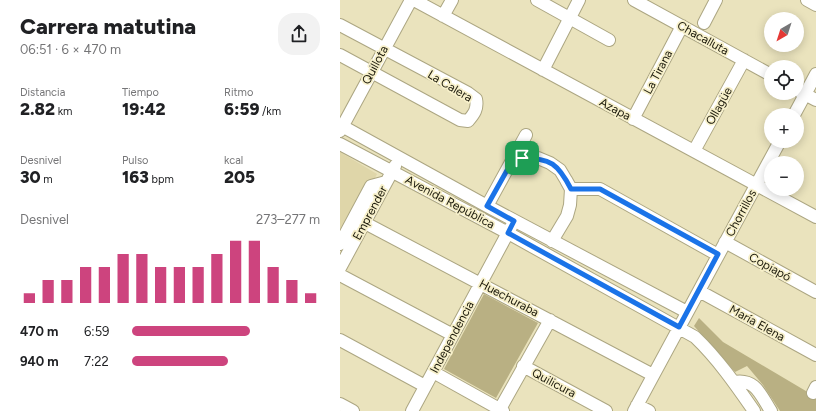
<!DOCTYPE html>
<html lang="es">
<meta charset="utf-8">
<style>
:root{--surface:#fff;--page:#f2f2f2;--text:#202124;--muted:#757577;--accent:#cd447e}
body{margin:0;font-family:Figtree,sans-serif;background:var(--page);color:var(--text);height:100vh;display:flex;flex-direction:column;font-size:15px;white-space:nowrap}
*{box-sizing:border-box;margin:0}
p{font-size:13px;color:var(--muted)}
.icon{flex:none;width:22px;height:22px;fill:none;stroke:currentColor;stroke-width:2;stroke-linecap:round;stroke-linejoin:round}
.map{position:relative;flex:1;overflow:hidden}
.details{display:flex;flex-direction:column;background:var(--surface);width:340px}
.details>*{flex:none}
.needle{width:26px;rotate:219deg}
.fabs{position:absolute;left:424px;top:12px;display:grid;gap:8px}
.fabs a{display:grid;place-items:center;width:40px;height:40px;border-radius:50%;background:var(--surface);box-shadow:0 2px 10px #0003;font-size:20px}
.pin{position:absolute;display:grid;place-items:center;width:34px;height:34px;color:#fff;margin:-17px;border-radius:8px;box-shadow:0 2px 6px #0006}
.round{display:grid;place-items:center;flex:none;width:42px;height:42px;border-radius:16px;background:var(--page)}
.summary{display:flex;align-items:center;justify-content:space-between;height:68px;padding:0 20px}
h1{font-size:22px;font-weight:800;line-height:30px}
.figures{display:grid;grid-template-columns:repeat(3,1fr);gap:6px;height:68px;padding:4px 20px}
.figures div{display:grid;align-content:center}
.figures b{font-size:17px;font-weight:800}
.figures small{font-size:11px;font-weight:400}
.figures p{font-size:11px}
.chart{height:112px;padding:8px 20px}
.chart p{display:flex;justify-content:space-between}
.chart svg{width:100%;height:72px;margin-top:4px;stroke:var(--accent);stroke-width:6}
ul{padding:0 20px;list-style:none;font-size:13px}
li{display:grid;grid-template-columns:64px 48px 1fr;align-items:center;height:30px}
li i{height:10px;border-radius:5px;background:var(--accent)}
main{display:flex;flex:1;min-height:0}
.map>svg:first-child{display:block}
</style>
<main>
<section class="details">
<div class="summary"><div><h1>Carrera matutina</h1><p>06:51 · 6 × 470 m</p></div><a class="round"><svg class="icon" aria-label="share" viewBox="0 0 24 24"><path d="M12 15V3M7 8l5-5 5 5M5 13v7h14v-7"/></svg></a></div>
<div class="figures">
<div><p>Distancia</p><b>2.82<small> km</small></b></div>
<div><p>Tiempo</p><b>19:42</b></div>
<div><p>Ritmo</p><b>6:59<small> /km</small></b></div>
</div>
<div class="figures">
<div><p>Desnivel</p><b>30<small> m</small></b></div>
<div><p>Pulso</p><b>163<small> bpm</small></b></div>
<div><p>kcal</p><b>205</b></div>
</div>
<div class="chart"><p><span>Desnivel</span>273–277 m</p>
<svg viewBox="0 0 160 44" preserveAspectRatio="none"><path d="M5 44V38M15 44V30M25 44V30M35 44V22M45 44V22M55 44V14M65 44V14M75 44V22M85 44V22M95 44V22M105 44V14M115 44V6M125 44V6M135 44V22M145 44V30M155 44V38"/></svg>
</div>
<ul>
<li><b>470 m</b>6:59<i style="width:63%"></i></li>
<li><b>940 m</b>7:22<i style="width:51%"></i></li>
</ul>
</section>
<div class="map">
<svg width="476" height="411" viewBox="0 0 476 411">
<rect width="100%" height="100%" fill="#eae3bd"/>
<path fill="#dfd6a9" d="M0,152L37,174L0,244Z"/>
<path fill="#b9b083" d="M144,294L198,323L156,398L104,369Z
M359,318L383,342L476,397V411H440L423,385L407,366L395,372L354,326Z"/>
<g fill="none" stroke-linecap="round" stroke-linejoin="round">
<g stroke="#aca682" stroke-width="14">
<path id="minor" d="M74,0L476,217
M197,0L269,40
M294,0L431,75
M467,0L476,5
M103,16L112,0
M364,23L376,0
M0,25L128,93L136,99C138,109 134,114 128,121L120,120L0,55
M203,70L239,0
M457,90L476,100
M454,115L476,74
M293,119L342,26
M0,125L147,206L347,312
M0,131L71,0
M0,144L168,233L355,337C378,359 396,385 414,411
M354,151L404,60
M170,165L181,158H198L210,163L220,170L226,180L231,189L230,205L227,216L212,241
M231,189H260L378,255
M147,206L186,135
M25,223L313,375
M385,242L476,292
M0,244L31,186L46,182
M0,268L55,166
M0,275L113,335
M359,291L476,355
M0,340L85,386
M183,366L266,411
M93,372L163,411
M394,382C416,378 421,396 431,411
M473,393L476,387
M0,404L13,411
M297,405L309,411
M160,409L210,320
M72,411L171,227
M294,411L440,141"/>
</g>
<use href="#minor" stroke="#fff" stroke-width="12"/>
</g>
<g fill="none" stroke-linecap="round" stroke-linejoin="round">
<g stroke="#fff" stroke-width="8">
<path id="route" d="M182,158C211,158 218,164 231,189H260L378,254L339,327L168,233L174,221L147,206L170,165Z"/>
</g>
<use href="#route" stroke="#1a73e8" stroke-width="5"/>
</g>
<g text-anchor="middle" stroke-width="3.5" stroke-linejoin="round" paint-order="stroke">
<g font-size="12" fill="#1a180a" stroke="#f7f0ca">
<text transform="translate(363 38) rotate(29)" y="4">Chacalluta</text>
<text transform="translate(35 65) rotate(-62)" y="4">Quillota</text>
<text transform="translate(318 72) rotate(-62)" y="4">La Tirana</text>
<text transform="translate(110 86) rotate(31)" y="4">La Calera</text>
<text transform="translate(379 106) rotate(-61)" y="4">Ollagüe</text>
<text transform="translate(275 109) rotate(28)" y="4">Azapa</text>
<text transform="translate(110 202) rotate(28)" y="4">Avenida República</text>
<text transform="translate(30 213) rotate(-62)" y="4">Emprender</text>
<text transform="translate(401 213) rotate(-62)" y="4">Chorrillos</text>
<text transform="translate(430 267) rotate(29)" y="4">Copiapó</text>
<text transform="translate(169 298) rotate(28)" y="4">Huechuraba</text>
<text transform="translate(417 323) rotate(29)" y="4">María Elena</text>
<text transform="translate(112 337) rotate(-62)" y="4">Independencia</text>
<text transform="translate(214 383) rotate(28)" y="4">Quilicura</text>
</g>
</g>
</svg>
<div class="fabs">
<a><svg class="needle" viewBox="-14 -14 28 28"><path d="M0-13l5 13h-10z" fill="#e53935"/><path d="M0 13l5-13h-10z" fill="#757577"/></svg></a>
<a><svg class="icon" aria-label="locate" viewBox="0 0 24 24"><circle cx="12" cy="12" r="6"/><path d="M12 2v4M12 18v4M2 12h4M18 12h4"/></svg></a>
<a>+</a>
<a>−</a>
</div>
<div class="pin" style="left:182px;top:158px;background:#1e9e55"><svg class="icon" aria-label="arrive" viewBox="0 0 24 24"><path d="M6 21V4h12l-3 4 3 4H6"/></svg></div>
</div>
</main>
